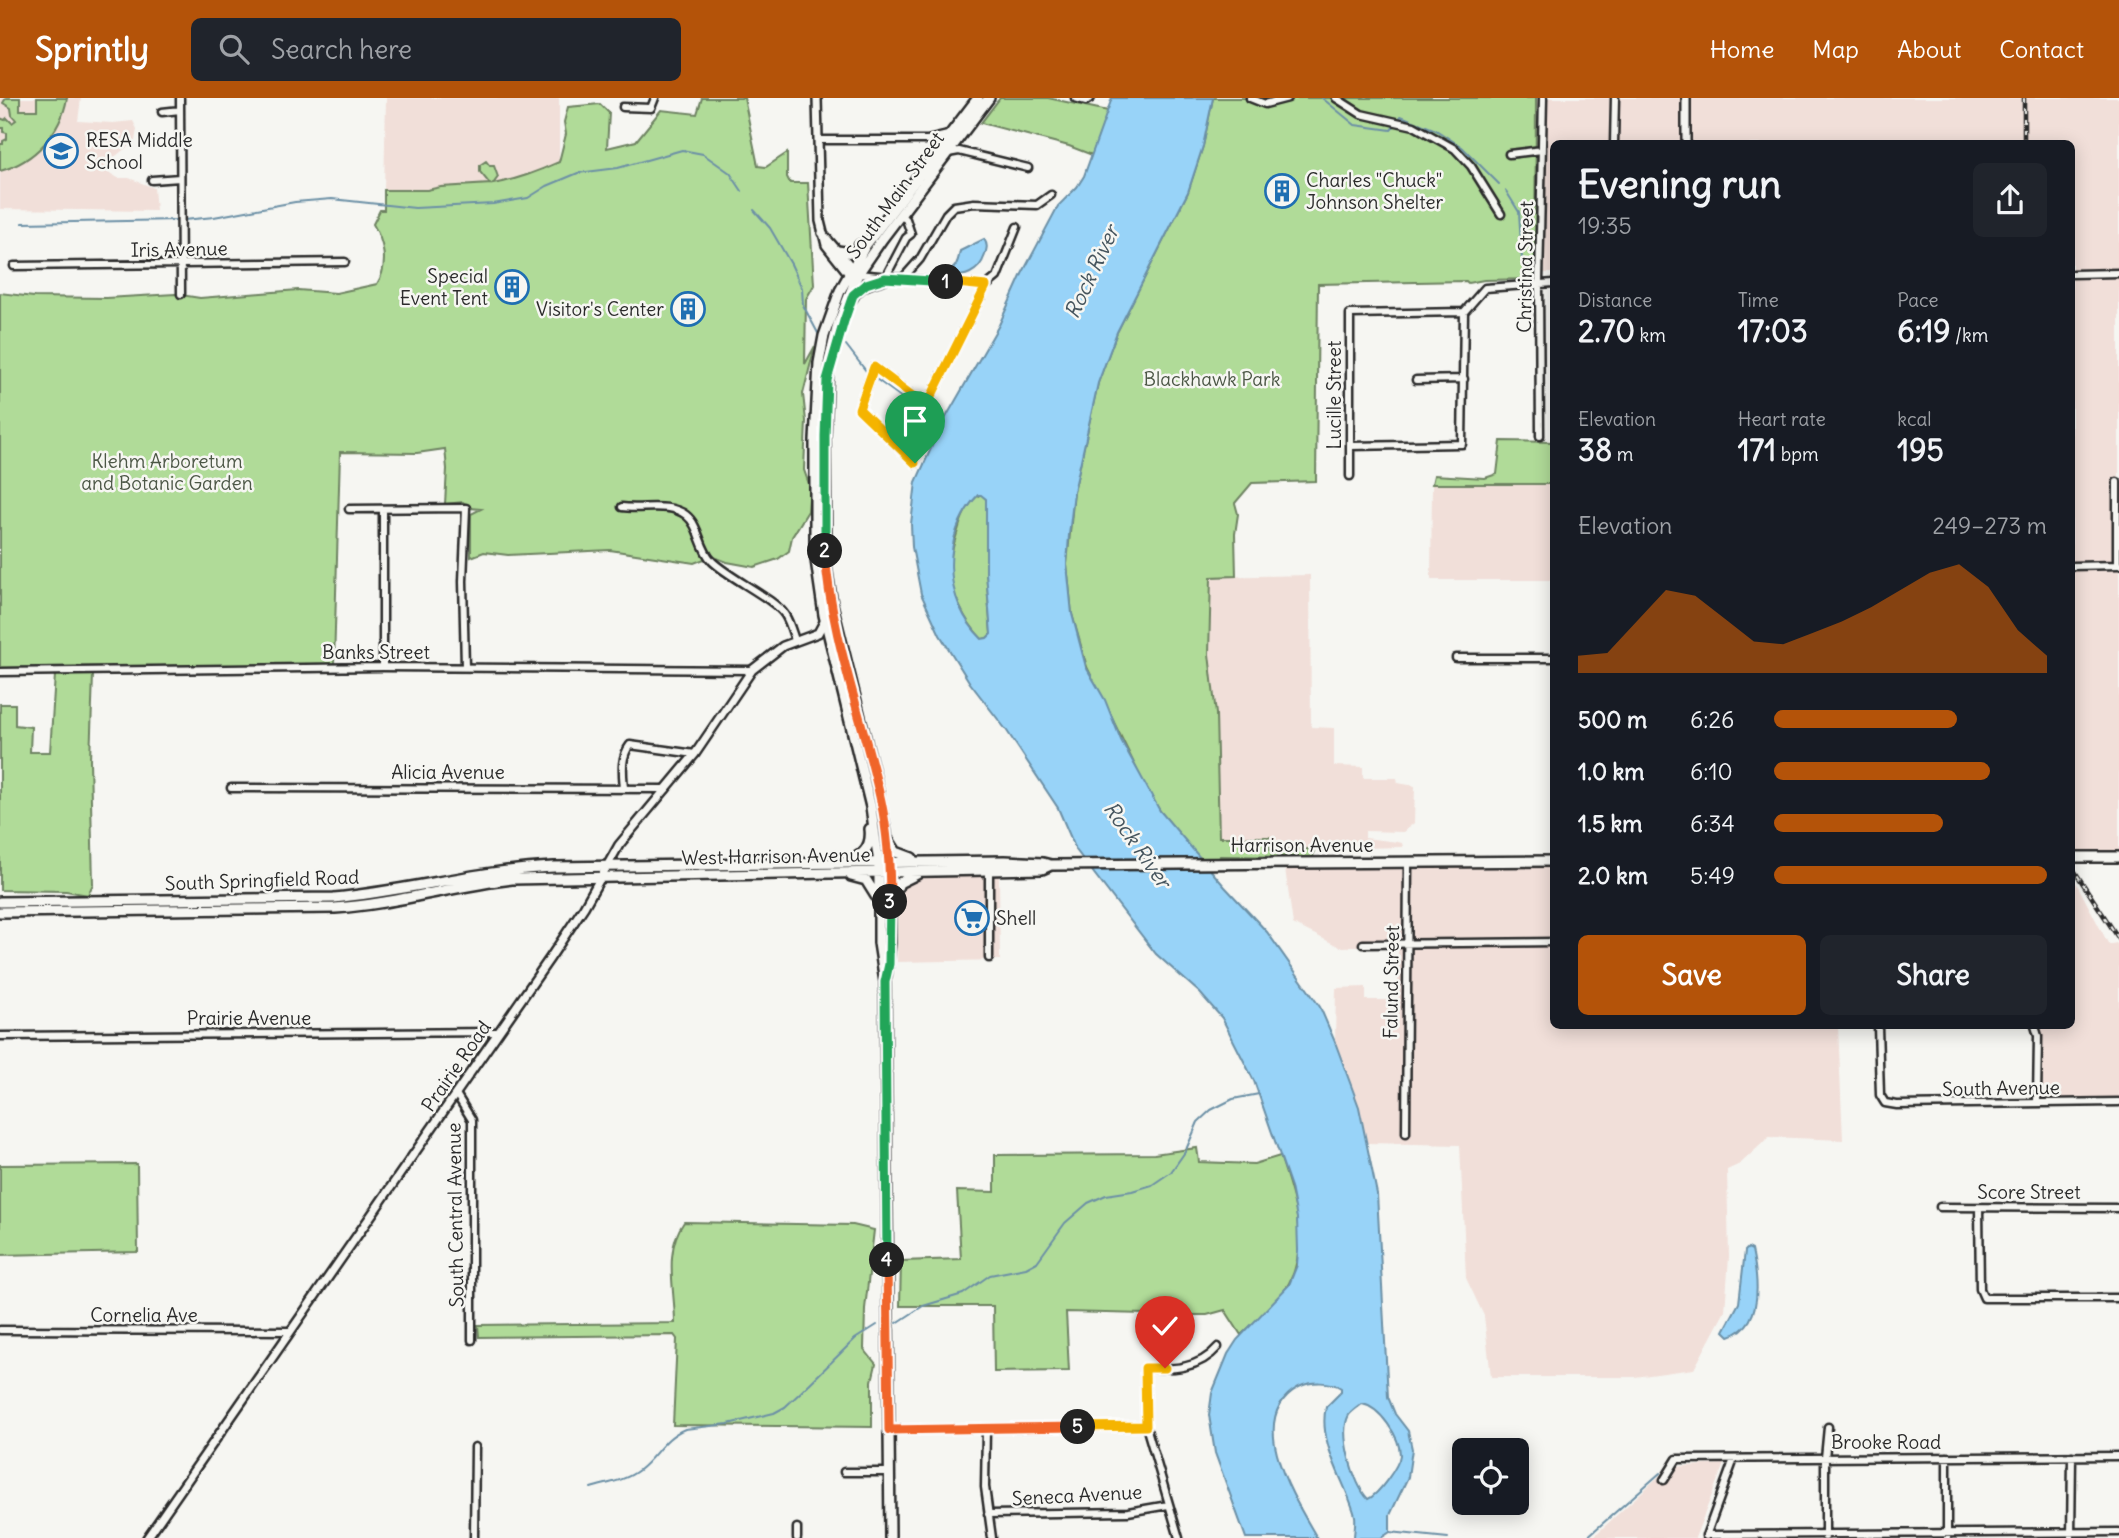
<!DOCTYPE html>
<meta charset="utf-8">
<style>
:root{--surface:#171b24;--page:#20242c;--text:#f1f3f6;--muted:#9ea1a6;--accent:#b45309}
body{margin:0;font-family:Delius,sans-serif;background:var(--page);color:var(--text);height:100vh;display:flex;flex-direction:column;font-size:26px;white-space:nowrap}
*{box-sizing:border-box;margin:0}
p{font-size:23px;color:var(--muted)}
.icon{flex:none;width:38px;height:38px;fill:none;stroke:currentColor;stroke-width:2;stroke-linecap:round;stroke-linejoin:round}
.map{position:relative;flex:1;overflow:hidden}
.details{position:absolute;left:1550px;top:42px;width:525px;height:889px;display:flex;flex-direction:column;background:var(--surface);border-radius:10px;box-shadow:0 4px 18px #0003}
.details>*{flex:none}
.fabs{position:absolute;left:1452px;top:1340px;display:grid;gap:14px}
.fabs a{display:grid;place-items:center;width:77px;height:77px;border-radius:10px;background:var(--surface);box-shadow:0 4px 18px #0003;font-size:35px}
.pin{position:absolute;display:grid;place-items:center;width:60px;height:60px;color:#fff;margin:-72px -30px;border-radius:50% 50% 50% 0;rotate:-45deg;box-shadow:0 0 7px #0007}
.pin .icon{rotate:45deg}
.km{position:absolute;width:35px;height:35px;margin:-18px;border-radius:50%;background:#222;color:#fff;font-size:19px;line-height:35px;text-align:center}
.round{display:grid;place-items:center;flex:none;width:74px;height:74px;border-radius:10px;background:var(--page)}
.head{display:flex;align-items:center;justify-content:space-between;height:119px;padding:0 28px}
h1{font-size:38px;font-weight:700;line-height:52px}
.stats{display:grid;grid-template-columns:repeat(3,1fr);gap:10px;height:119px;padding:7px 28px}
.stats div{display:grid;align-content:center}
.stats b{font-size:30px;font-weight:700}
.stats small{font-size:19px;font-weight:400}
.stats p{font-size:19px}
.chart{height:196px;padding:14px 28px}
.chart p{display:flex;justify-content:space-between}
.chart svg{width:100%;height:126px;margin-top:7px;fill:var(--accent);opacity:.7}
.button{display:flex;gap:14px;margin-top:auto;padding:14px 28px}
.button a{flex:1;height:80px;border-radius:10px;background:var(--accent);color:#fff;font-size:28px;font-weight:700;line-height:80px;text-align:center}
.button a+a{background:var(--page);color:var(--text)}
ul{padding:0 28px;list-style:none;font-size:23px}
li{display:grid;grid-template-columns:112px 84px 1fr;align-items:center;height:52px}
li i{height:18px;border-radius:9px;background:var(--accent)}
header{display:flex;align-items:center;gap:42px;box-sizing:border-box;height:98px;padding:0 35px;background:var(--accent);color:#fff}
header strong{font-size:33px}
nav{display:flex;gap:38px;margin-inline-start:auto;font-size:24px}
.search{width:490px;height:63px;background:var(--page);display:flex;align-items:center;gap:18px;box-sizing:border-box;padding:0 24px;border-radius:10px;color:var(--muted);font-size:26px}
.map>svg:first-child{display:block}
</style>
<header>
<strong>Sprintly</strong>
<div class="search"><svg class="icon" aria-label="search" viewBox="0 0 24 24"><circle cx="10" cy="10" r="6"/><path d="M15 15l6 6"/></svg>Search here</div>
<nav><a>Home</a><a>Map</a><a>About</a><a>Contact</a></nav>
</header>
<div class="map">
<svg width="2119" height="1440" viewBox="0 0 2119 1440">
<rect width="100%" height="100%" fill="#f6f6f2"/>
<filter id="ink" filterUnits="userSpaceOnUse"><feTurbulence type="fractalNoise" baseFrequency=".0143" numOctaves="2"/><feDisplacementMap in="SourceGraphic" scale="14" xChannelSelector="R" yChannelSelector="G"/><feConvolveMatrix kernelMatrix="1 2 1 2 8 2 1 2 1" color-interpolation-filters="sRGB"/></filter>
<g filter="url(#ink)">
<path fill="#f1dfd9" d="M0,0H81L78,23L113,25L133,23L137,31L135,43L108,64V74L118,80H129L154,90L156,113L0,111Z
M386,0H559V74L501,92H384Z
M1536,0H2119V752H2072V46H1554V175H1535Z
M1432,386H1554V482H1431Z
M1310,477L1311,629L1334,630V668L1363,669V680H1397L1398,685L1415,688L1414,725L1403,734L1365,733V740L1398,744L1402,745L1403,749L1270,752L1269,739H1219L1216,616L1209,556L1211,479Z
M1554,768V928H1838L1843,1042L1769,1039L1740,1066L1727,1072L1729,1159L1725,1213L1694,1271L1635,1279H1491L1484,1218L1466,1180L1460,1047L1367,1045L1359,1009L1335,944L1336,890L1366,889V902H1398V848L1340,849L1293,826L1285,771Z
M999,777L1000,862L897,864L896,800L900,789L910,781L921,780Z
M2072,777L2109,847L2116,845L2119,848V1001H2039L2040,928H2072Z
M1724,1366L1695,1440H1592L1669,1369Z"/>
<path fill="#b0db98" stroke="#6e8362" stroke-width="2" d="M6,0H20V12H37V0H67C61,35 34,64 0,73V46H3V43L7,41V35L3,34V30H0V20L5,22L7,20L12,25L16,22L12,17L11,10L3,5Z
M702,0H744L758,68L766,69L787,55V79L790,85H808L814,187L806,201L805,266L815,248L803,296L806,323L804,372L810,389L808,413L792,439L789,453L778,461L754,469L727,464L712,458L694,465L610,452L508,457L484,454L471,459V416L481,411L469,410L463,404L445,406L447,371L445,351L417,355L340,354L334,566L0,570V195L34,199L106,200L175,196L200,200L298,192L336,195L377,186C389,167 384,144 373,126L380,112H384V92H427L441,89L490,86L480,74V67L486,63L490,68H494L498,79L493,86C516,82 537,74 559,64L566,36L564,24L568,9L600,6L609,15L607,50L636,43L661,12L697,16Z
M1000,0H1048L1108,13L1092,57L1069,48L981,25Z
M1213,0H1536L1535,181L1484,182L1468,185L1466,183L1318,186L1316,383L1252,385L1235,405L1238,416L1235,436L1236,478L1211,479L1209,556L1216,616L1219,739H1269L1270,752L1314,751L1313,759L1220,758L1219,762H1201L1160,713L1147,692L1087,569L1072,516L1067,466L1074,394L1098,285L1117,234L1188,94L1203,48Z
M1501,343L1554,344V386H1432L1434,377L1485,380L1497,376Z
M981,396L986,401V474L991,536L987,540L982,541C965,524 949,493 950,468C950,454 956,440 960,426C964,415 970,401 981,396Z
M55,577H93L90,662L93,786L88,797L66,793L0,792V606H15V627L31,629L30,654H50Z
M1197,1050L1199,1064L1254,1066L1280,1058C1293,1096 1310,1146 1289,1185C1279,1204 1257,1221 1241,1237L1225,1212L1207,1217H1186L1066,1214L1069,1273L994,1274L993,1208H900L901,1163L961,1161L957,1093L995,1094V1057L1154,1056Z
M137,1066L138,1154L0,1157V1067Z
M684,1124L853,1127L874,1132L865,1211L864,1251L876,1266L872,1283V1329L673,1327L677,1241L674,1237L479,1239L478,1227L675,1225C675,1192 663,1153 684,1124Z"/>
<path fill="#98d3f8" stroke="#6c90a6" stroke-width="2" fill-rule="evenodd" d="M1112,0H1213L1203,48L1188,94L1117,234L1098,285L1074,394L1069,437L1067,466L1072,516L1086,569L1105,602L1121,642L1160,713L1225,789L1267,834L1320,909L1335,944L1359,1009L1377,1096L1388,1299L1395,1316L1408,1333L1412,1351L1408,1379L1390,1417V1434L1381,1440H1354C1354,1433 1356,1425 1355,1418C1347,1386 1317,1345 1326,1309L1341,1294V1290C1331,1283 1311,1283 1299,1289C1242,1320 1296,1403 1317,1440H1246L1215,1355L1209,1317L1212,1295L1228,1256L1237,1242L1289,1187L1297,1167L1298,1152L1297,1120L1291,1089L1254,983L1222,920L1200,895L1156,856L1076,752L1058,710L1007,633L970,585L940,537L921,496L912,449L911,426L916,384L941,328L999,227L1022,176L1058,108L1077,89L1084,78ZM978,397H981L986,401V474L991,536L987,540L982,541C943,503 940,437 978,397ZM1362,1306C1380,1309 1400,1339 1400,1357C1399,1368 1378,1397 1368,1401C1354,1387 1338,1336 1349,1317C1352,1313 1358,1309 1362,1306Z
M984,141C988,147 987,150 985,157C977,181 957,178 937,181L935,179C949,170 956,177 960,153Z
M1748,1150L1752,1152C1758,1180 1764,1228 1729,1238L1724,1233L1739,1205L1745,1153Z"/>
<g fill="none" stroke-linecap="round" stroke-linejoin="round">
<path stroke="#6c90a6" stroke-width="2" d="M1322,0L1355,27L1391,32L1396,26
M1399,21L1401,18L1436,32L1462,49L1499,86
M1506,93L1519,114L1522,162
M754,112L770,130L791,166L802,190L803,207L820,239
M184,122L214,119L295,104L332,101L415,110L493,106L528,100L547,88L578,75L618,70L682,52L703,56L730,75L742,93
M22,125L178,122
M846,247L866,273
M876,281L941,328
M897,1225L923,1208L963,1196L990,1177L1026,1170L1037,1164L1065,1125L1088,1105L1106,1097L1132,1093L1152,1087L1171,1074L1185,1054L1198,1024L1211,1012L1233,1001L1259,996
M591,1390C607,1385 625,1383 639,1372C656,1359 664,1339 685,1331L728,1326L774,1315L785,1309L801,1294L855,1241L877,1227
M1390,1434L1448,1440
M1586,1440L1660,1375"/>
<g stroke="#2b2b2b" stroke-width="11">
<path id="minor" d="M180,0L181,196
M1075,0L1086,3L1091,0
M1250,0L1265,6L1288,0
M1336,0L1361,16L1414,28L1455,51L1471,68L1501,116
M623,9L651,10L655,0
M162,14L180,12
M818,42H927L948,37
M1614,46L1615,0
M948,55L959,53L1028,70
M1509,56L1542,52
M152,82L180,80
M14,168L345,164
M858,176L986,188
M2072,176L2119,175
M885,180L906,140L911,136L906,121L899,118
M903,180L920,161L946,116L954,108L974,105L1037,107L1051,97
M1416,282L1464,281
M1540,338L1539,185L1543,0
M1350,348L1462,346L1464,214
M915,365L859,311L874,269L914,299L928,305L986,188L997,179L1017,129
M1350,378V216L1464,214L1485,190L1554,185
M2117,384V467
M622,409C642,412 669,404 686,417C700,428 699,450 712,463C729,480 775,501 785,517C790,525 792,534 795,542
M349,411L466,410L463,483L465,569
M2072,468L2119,467
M1456,560H1554
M383,569V411
M0,574L383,569L752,572
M231,690L666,691
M624,691C623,676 620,660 630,647L695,656
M1363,846L1554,844
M989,860V769
M1878,928L1880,997L1885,1005L1897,1007L2119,1004
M2035,928L2038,938L2037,1004
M0,938L498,934
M456,996L472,1022V1242
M1406,1035L1408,764
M1940,1109L2119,1110
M1979,1110L1980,1191L1984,1200H2119
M0,1232L289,1233
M986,1331L985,1389L992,1440
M889,1332L1146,1328
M1947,1359V1440
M844,1374H889
M1664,1382L1677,1361L2119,1358
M988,1416L1128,1414L1168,1407
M1706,1437L2119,1434
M1706,1438L1734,1361
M1825,1439V1360L1828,1329
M474,1440L475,1349
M797,1440V1430
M1179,1440L1146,1328L1145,1270C1173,1272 1199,1271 1218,1249
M2071,1440L2072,1358"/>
</g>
<g stroke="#2b2b2b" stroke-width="12">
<path id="tertiary" d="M817,0L820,123L826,147L849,176H854
M1686,46V0
M822,135L855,173
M147,1440L550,860L584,809L619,747L695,656L752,572L783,548L818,535L825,522"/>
</g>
<g stroke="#2b2b2b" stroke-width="14">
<path id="primary" d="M837,153L854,155L860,147
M852,200C859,187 871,184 885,180
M889,743L896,754L912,760
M2072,759H2119
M849,762C864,758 872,747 870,731
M851,778L866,782L876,798
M894,798L899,785L917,776
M0,804L334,800C408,793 480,772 554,769L1005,763L1043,765L1051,767L1554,763
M0,814L335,810C395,806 452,788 512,781L1042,771L1051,767
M886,879L890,845L889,765L886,735L876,684L832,506L826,468L825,338L828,268L838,226L858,176L882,141L989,0
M890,1440L885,884L879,845V765L871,709L824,517L815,455V342L819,265L824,238L840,193L865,148L978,0"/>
</g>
<use href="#minor" stroke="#f6f6f2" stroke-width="6"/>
<use href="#tertiary" stroke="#f6f6f2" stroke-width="7"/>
<use href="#primary" stroke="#f6f6f2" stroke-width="9"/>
<g stroke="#2b2b2b" stroke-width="4.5">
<path id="rail" d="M2024,0V46
M2072,769L2119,841"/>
</g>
<use href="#rail" stroke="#f6f6f2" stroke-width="2" stroke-dasharray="5" stroke-linecap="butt"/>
</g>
</g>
<g fill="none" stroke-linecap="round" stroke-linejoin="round" filter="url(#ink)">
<g stroke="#fff" stroke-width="14">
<path id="split-1" d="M915,365L859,311L874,269L914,299L928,305L986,188L946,184"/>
</g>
<g stroke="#fff" stroke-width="14">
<path id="split-2" d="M825,453V338L827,282L844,223L853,197L866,186L885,180L946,184"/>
</g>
<g stroke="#fff" stroke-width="14">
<path id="split-3" d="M825,453C830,537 863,621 881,703C888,736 890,771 890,804"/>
</g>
<g stroke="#fff" stroke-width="14">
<path id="split-4" d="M887,1162L885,884L889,866L890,804"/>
</g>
<g stroke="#fff" stroke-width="14">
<path id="split-5" d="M887,1162L889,1332L1078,1329"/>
</g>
<g stroke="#fff" stroke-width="14">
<path id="split-6" d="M1078,1329L1146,1328L1145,1270H1165"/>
</g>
<use href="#split-1" stroke="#f5b400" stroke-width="9"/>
<use href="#split-2" stroke="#22a559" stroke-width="9"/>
<use href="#split-3" stroke="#f0652b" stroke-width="9"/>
<use href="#split-4" stroke="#22a559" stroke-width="9"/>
<use href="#split-5" stroke="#f0652b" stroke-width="9"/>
<use href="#split-6" stroke="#f5b400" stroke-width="9"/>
</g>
<defs>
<g id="school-ring" transform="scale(1.75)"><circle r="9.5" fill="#f6f6f2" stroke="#1f6fb2" stroke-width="1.5"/><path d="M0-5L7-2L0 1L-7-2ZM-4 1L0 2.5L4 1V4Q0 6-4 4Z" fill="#1f6fb2"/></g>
<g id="building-ring" transform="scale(1.75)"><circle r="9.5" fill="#f6f6f2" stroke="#1f6fb2" stroke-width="1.5"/><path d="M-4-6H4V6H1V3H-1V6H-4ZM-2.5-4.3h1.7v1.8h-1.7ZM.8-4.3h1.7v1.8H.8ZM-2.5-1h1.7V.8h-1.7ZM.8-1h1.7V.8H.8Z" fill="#1f6fb2"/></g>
<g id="supermarket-ring" transform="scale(1.75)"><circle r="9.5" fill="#f6f6f2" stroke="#1f6fb2" stroke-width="1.5"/><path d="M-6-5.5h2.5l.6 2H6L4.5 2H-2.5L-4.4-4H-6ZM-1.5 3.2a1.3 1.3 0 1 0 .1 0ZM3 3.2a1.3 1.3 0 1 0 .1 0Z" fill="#1f6fb2"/></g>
</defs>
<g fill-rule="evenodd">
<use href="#school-ring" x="61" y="53"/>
<use href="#building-ring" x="1282" y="93"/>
<use href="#building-ring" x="512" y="189"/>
<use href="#building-ring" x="688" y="211"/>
<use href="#supermarket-ring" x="972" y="820"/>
</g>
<g text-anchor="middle" stroke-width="5" stroke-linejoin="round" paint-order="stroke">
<g font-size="19" fill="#2b2b2b" stroke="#f6f6f2" text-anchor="start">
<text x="86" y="49">RESA Middle<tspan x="86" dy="22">School</tspan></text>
<text x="1306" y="89">Charles "Chuck"<tspan x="1306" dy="22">Johnson Shelter</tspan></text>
<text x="488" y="185" text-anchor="end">Special<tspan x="488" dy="22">Event Tent</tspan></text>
<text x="664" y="218" text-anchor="end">Visitor's Center</text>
<text x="996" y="827">Shell</text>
</g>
<g font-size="19" fill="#2b2b2b" stroke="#f6f6f2">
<text transform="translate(895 97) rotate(-54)" y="7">South Main Street</text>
<text transform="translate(179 151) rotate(-1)" y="7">Iris Avenue</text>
<text transform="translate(1525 169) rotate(-89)" y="7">Christina Street</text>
<text transform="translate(1334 297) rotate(-90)" y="7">Lucille Street</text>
<text x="376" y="561">Banks Street</text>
<text x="448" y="681">Alicia Avenue</text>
<text x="1302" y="754">Harrison Avenue</text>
<text transform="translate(776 758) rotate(-1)" y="7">West Harrison Avenue</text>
<text transform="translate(262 782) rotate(-2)" y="7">South Springfield Road</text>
<text transform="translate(1391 884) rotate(-89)" y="7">Falund Street</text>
<text x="249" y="927">Prairie Avenue</text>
<text transform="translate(456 968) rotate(-55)" y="7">Prairie Road</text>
<text transform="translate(2001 990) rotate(-1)" y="7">South Avenue</text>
<text x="2029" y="1101">Score Street</text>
<text transform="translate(455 1117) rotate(-91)" y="7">South Central Avenue</text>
<text x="144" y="1224">Cornelia Ave</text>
<text x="1886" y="1351">Brooke Road</text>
<text transform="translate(1077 1397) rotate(-3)" y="7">Seneca Avenue</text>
</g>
<g font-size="19" fill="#4c5746" stroke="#f6f6f2">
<text x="1212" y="288">Blackhawk Park</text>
<text x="167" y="370">Klehm Arboretum<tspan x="167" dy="22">and Botanic Garden</tspan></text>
</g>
<g font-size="21" font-style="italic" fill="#46555e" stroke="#f6f6f2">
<text transform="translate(1092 174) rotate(-65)" y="7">Rock River</text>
<text transform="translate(1137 747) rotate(55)" y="7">Rock River</text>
</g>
</g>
</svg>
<div class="fabs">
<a><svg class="icon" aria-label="locate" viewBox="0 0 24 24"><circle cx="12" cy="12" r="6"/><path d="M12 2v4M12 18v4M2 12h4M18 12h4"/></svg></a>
</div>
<div class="pin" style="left:915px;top:365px;background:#1e9e55"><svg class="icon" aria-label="arrive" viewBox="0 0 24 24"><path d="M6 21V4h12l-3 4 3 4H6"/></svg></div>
<div class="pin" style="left:1165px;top:1270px;background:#d93025"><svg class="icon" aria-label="check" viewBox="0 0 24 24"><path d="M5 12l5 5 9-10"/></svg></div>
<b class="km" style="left:946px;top:184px">1</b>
<b class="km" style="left:825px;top:453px">2</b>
<b class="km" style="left:890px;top:804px">3</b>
<b class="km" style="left:887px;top:1162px">4</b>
<b class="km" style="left:1078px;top:1329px">5</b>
<section class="details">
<div class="head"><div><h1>Evening run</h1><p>19:35</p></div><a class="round"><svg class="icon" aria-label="share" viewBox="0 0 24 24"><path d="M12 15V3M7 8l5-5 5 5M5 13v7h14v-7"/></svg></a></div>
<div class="stats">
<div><p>Distance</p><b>2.70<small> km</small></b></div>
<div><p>Time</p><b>17:03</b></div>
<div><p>Pace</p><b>6:19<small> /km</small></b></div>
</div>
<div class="stats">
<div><p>Elevation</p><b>38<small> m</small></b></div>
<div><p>Heart rate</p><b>171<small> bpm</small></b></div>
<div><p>kcal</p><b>195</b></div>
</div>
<div class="chart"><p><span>Elevation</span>249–273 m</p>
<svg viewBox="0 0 160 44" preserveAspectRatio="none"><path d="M0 44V38L10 37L20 26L30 15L40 17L50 25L60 33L70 34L80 30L90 26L100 21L110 15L120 9L130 6L140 14L150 29L160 38V44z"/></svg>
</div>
<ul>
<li><b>500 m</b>6:26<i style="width:67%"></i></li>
<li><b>1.0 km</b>6:10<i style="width:79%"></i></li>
<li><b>1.5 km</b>6:34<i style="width:62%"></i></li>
<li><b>2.0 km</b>5:49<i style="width:100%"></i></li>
</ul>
<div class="button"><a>Save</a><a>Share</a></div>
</section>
</div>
